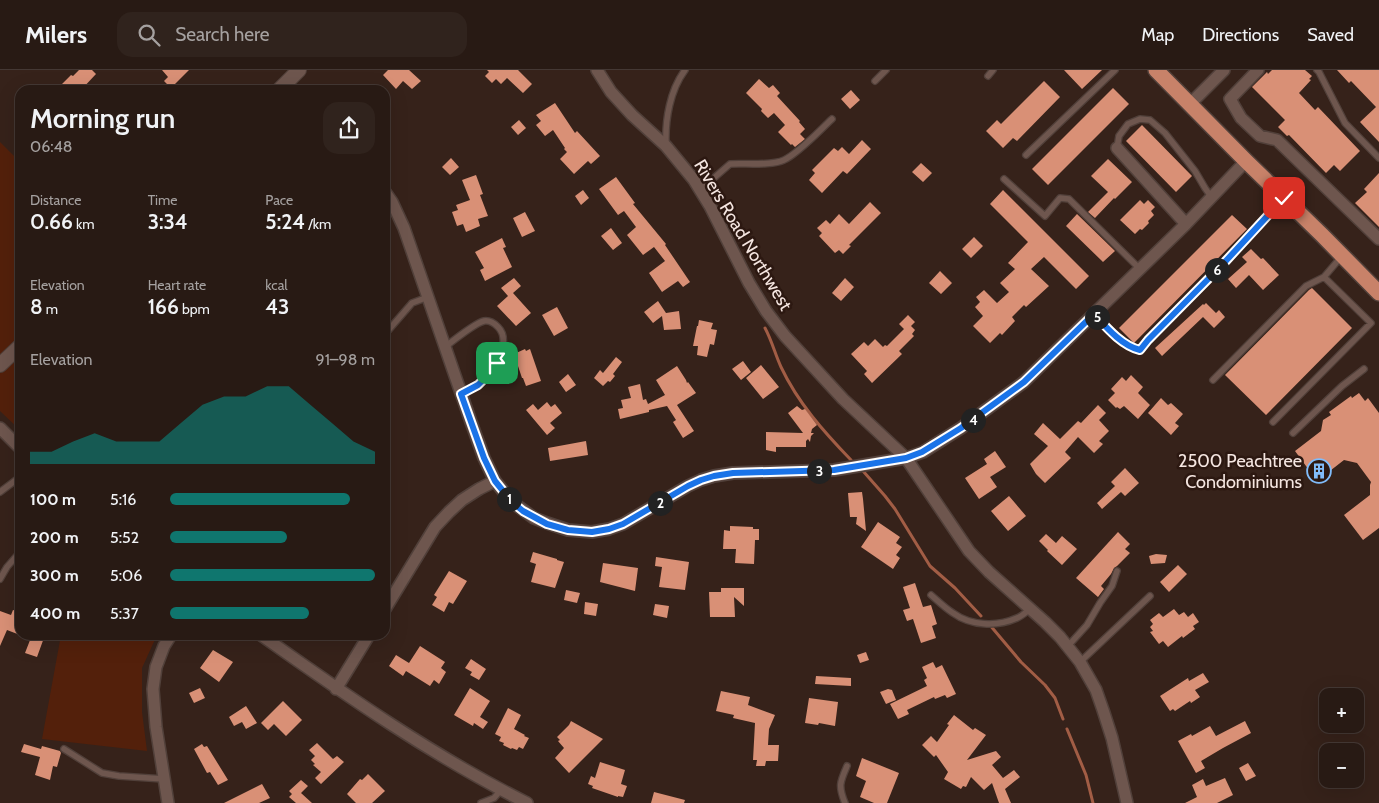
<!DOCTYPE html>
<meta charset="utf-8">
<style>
:root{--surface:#281a14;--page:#30231d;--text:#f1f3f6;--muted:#a5a1a0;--line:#443834;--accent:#0f766e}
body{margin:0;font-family:Cabin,sans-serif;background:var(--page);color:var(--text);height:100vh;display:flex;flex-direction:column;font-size:19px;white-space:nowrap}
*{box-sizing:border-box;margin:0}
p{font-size:16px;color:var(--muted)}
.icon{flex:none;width:28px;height:28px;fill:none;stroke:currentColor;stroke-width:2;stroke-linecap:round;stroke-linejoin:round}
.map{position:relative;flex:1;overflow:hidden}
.side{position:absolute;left:15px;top:15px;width:375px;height:555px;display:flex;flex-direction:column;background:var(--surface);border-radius:15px;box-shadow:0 5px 20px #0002,0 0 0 1px var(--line)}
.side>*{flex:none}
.fabs{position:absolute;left:1319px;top:618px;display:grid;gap:10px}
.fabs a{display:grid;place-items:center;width:45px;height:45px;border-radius:10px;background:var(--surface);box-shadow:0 5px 20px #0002,0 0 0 1px var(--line);font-size:25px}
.pin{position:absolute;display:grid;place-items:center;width:42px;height:42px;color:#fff;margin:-21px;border-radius:10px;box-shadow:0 2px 8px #0006}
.km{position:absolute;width:25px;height:25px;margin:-12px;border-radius:50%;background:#222;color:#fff;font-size:14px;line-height:25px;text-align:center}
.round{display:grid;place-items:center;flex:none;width:52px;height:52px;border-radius:15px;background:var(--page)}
.overview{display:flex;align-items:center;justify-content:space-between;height:85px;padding:0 15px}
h1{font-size:28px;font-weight:600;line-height:38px}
.stats{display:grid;grid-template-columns:repeat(3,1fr);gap:8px;height:85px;padding:5px 15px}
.stats div{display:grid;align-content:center}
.stats b{font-size:21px;font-weight:600}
.stats small{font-size:14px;font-weight:400}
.stats p{font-size:14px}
.chart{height:140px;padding:10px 15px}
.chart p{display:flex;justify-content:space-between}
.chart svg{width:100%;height:90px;margin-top:5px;fill:var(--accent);opacity:.7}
ul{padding:0 15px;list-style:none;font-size:16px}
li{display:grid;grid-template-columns:80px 60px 1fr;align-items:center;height:38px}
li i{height:12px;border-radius:6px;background:var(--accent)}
header{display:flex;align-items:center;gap:30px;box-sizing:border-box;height:70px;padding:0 25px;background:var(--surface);border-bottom:1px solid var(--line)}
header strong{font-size:24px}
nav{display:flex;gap:28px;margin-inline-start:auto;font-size:18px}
.search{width:350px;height:45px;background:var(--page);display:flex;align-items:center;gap:12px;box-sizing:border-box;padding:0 18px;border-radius:15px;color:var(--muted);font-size:19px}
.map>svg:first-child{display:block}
</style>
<header>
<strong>Milers</strong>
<div class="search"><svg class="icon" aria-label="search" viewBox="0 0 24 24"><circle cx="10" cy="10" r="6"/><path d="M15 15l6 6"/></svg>Search here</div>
<nav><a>Map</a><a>Directions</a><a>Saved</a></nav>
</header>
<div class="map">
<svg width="1379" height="733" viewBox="0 0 1379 733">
<rect width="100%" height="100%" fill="#36221a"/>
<path fill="#53200b" d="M0,72L20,92V360L0,341Z
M61,565H157L142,598V642L147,681L42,669Z"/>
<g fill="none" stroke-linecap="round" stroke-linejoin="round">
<path stroke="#a25d45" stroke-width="3" d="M765,258C772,271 775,284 781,297C798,333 824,362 851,390
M863,401L885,426L895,439L930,496L955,518L981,546
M989,554L1021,592L1045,615L1055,628L1063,649
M1067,659L1086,705L1093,733"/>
</g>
<path fill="#d99076" d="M79,0H92L96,4L81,20H56L71,5L73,6Z
M162,0H189L171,18L164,11L168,7Z
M388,0H409L421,11L412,19L403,11L396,19L383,5Z
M487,0H518L532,14L523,23L507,8L501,14L496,9L492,13L485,6L489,2Z
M1064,0H1102L1082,19Z
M1272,0H1305L1312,6L1309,9L1311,10L1299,23L1315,40L1318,37L1360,81L1340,101L1334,95L1326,103L1289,65L1287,66L1278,57L1285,50L1252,17L1267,2L1268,4Z
M1337,0H1379V72L1360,52L1376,37L1351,11L1349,13Z
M759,9L769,18L773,15L780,23L777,26L800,51L799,52L805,59L800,64L805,69L795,77L792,74L791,75L778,62L785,55L774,43L768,48L761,41L762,39L746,23Z
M1044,11L1060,27L1017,71L1013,68L1003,78L986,61L997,50L1001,54Z
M1113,18L1129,34L1048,115L1032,99Z
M851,20L860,30L850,39L841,29Z
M555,33L575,63L577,61L600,86L591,94L588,91L574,104L560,89L567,82L564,79L565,78L553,60L545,66L536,55L541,51L536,45Z
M519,50L526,58L518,65L511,57Z
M1142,55L1192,106L1176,122L1126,71Z
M862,70L871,79L847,104L843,101L822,123L809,110L815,103L812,100L834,78L838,81L842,77L849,84Z
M451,88L459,97L450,105L442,97Z
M1108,89L1132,112L1115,129L1114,128L1095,148L1088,142L1108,122L1091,106Z
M921,93L932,103L923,112L912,102Z
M1379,103V157L1355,133L1367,122L1364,119Z
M476,105L483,124L480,125L488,146L478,149L480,156L466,162L463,154L457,156L452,142L458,140L456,135L470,130L462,110Z
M616,107L635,133L633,134L666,174L665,175L690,212L683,217L678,211L662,222L649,203L665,191L654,177L643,185L627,165L636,157L624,141L618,145L599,119Z
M583,120L589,128L581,135L575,126Z
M1003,120L1089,206L1076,219L1044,187L1031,199L1049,216L1026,237L1024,235L1012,247L1015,251L1002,265L1000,263L990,273L973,256L983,246L975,237L980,232L976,227L984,220L997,233L1009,222L1000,213L1015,199L1008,193L1028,172L990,134Z
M1140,130L1144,134L1148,130L1155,137L1151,141L1154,145L1148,151L1149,153L1142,160L1140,159L1135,164L1120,150Z
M870,132L881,143L849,175L851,176L843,184L839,180L835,183L819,166L822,163L817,158L826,150L830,154L839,144L849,154Z
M525,142L535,161L522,167L513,148Z
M1077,144L1115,181L1103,192L1066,156Z
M1232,145L1247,159L1134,273L1119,258Z
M611,158L622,173L613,180L601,166Z
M974,167L983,176L971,188L962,179Z
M502,168L506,177L503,178L512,197L485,211L480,200L484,198L475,182Z
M1251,179L1261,189L1263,188L1279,205L1263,220L1249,205L1236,218L1228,209L1247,192L1242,187Z
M940,201L952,213L941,224L929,213Z
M514,208L521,216L513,223L531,243L516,256L497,236L508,226L501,218Z
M845,208L854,217L841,231L832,223Z
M1312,218L1352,258L1266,345L1225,305L1309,220Z
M658,231L666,243L679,241L681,259L664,260L662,246L653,253L644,242Z
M1206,233L1216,243L1219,240L1225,247L1214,258L1203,247L1162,286L1155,278L1203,234L1204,235Z
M557,237L568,258L554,266L542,245Z
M908,245L915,252L911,256L915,260L912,264L914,266L899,281L902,284L872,313L864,304L867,301L851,284L864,272L868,276L875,269L883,277L885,275L887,276L904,259L899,254Z
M699,250L713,253L711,259L717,260L714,275L710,274L707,287L697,285L698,276H693L697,256H698Z
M525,279L526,281L530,279L541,311L526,316L523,308H522L514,284Z
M616,287L622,292L613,304L615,306L610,312L608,311L603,316L594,308L600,300L603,303Z
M743,291L751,302L741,310L732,299Z
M761,295L779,317L763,329L746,308Z
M677,296L686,310L687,313L688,312L696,323L677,335L694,361L683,368L673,352L676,350L667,336L649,340V342L620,349L618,339L623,338L621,330L631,328L628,317L640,314L643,330L646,329L648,334L665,325L656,310Z
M568,304L576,315L566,322L559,312Z
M1131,305L1143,317L1138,323L1150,335L1138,349L1124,336L1120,339L1117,337L1116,338L1108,330L1115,323L1111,319L1122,307L1126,311Z
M1359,323L1365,331L1368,328L1379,343V458L1363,470L1344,445L1370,425V415L1371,412L1357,393L1344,390L1317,411L1295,381L1321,361L1323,350L1331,345L1329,342L1351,326L1352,328Z
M1161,328L1168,335L1171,333L1183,344L1175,353L1179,356L1171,365L1148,343Z
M547,332L551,337L555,334L562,343L550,353L555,358L547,365L526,340L533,334L538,340Z
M1098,335L1106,343L1099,350L1109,361L1099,371L1103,374L1094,383L1078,367L1065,382L1071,388L1045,413L1036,404L1030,394L1048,376L1034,364L1043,353L1060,369L1078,351L1081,353Z
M797,336L802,340L805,339L817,355L812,359L811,363H814L811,366L810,372L808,369L806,371V377H776V382L766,380V362L803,363L788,343Z
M586,371L588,385L550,391L548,378Z
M995,381L1006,397L990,407L997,417L979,429L965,408L987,394L984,389Z
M1125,398L1139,413L1125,426L1121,422L1102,439L1097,433L1115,416L1111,412Z
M862,422L863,429L866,461L856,454L857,447H850L848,423Z
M1009,426L1026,446L1008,461L991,441Z
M878,452L900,467L896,473L902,477L896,485L900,488L893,499L861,477Z
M730,456L753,457V459H759V470H755L754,494L735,493L736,479H723L724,460L730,461Z
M1118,462L1130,474L1125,479L1130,483L1117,496L1114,498L1111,504L1101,516L1104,519L1098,527L1076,508Z
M1046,464L1056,473L1062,466L1077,479L1062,495L1047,481L1048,480L1039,471Z
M533,482L557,489V490L564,492L555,518L531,512L536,494L530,492Z
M1156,484L1167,485L1165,493L1151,494L1149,486Z
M656,487L689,492L685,520L659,517L662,497L655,496Z
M603,493L638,498L635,521L600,512Z
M1178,495L1187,504L1169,522L1160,512Z
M449,501L467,511L453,534L449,532L444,542L432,535L437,527L434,525Z
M915,513L923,537L931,535L937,554L932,556L936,568L921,573L913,549L907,551L903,540L910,538L903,517Z
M721,518H744V536L734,527L735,547H710L709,522H721Z
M566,520L580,523L577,533L564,530Z
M585,532L598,534L596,546L584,544Z
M655,534L669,536L667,548L653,545Z
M1174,539L1179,545L1184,542L1188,547L1193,543L1199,552L1193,556L1195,559L1183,568L1182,566L1168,577L1163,571L1159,574L1150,562L1153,561L1150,557L1153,554L1150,550L1159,543L1163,547Z
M13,540L20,542V565L7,560L0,576V541L11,545Z
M32,565H45L37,587L25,583Z
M420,576L445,592L441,598L446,602L439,614L434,610L430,616L406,601L403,606L389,596L396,585L409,593Z
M213,580L233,592L219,612L200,598Z
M866,582L869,590L860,593L857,585Z
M471,589L486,599L479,610L470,605L472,602L465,598Z
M933,592L936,598L942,595L956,624L947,628L945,625L935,629L934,627L907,640L909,644L898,649L890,634L927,616L924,610L927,608L922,597Z
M1203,603L1209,612L1195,620L1200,627L1191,633L1190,631L1175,641L1173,639L1170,641L1160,626L1188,608L1189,611Z
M816,606L851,608V616L815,614Z
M200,618L205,628L194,633L189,623Z
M470,618L490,631L480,647L488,652L483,659L474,653L473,656L454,645Z
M888,619L892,620L896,630L886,634L880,622Z
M721,621L750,627L748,635L775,645L769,659L768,675H779L778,691H766L765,696H756L757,690H753L755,653L733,648L734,645L716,641Z
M809,628L838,632L835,656L819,653L818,655L805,653Z
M283,631L302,650L286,666L274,654L268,660L261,653Z
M246,636L257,653L246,659L242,652L234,656L229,647Z
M508,638L521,645L514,659L525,665L524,666L529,668L523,679L519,677L517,680L512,678L511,679L503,675L504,673L499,671L501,667L495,664Z
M954,645L973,660L975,658L986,665L967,690L996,681L1001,687L992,695L1003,708L1014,700L1020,707L1005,719L1011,733H999L992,713L984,720L971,707L966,717L963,716L961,719L944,709L948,702L936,685L934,687L922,675L931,666L937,672L949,655L947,654Z
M571,651L603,669L569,703L555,688L564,678L558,671L560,670L557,667L569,655Z
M1245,651L1251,663L1223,678L1201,691L1205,698L1196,703L1178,671L1191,664L1192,666L1210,656L1216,666Z
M317,673L333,689L337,686L344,692L321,714L315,708L321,702L313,695L315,694L311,690L315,686L309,680Z
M24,674L41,679L42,676L60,681L61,683L57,697L53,696L50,710L35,705L40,687L21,682Z
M202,674L204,677L207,676L228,710L218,715L210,702L207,703L194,679Z
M862,688L899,703L887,733H874L860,727L866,711L856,706Z
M600,692L625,700L621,714L627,716L623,727L618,726V727L592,718L593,716L588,714L591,706L595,708Z
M1248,693L1256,706L1246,711L1239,698Z
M368,704L385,721L372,733H356L347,724L360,709L362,710Z
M1225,708L1233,725L1217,733H1185L1197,727L1192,715L1203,709L1206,716Z
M301,710L308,716L301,723L312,733H296L289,727L292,724L289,721Z
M262,714L270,728L259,733H224Z
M654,722L685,730L684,733H651Z"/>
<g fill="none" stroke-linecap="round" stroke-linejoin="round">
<g stroke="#51403a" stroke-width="8">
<path id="service" d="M1317,0L1319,2L1345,53L1379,88
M988,6L993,0
M875,11L886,0
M666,74C665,50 670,20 685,0
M1117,78L1119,66L1128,54L1140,49L1150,50L1165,63L1195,101L1205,118L1212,128
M1026,85L1115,0
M1004,109L1045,146L1060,128L1069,129L1140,199
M700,120L730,94C744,93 772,96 784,90C799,83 820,60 832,49
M1094,244C1106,257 1121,276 1139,280L1148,270L1223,194L1282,129
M385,264L412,233L428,227
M445,277C454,270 475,253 484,251C490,250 495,254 498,257C513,272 492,305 479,315C474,319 466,321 461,323
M1213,310L1306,216L1324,207L1341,187
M1273,352L1371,253L1324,207
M1293,363L1342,316L1364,299
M0,422L20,407
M0,509L7,497L20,482
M931,525C938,531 945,538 953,543C971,556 997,557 1017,548C1022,546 1026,542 1030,539
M1068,576L1087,555L1100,533L1112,516L1117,501
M1080,592L1150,526
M64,679L102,703L119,706L164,709
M481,733L494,728L501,720
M845,733C838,716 840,712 847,696"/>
</g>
<g stroke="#51403a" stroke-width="14">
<path id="minor" d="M597,0L611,22L632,45L666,76L694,110L710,136L749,213L766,241L785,266L843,329L906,388L969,481L989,502L1045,552L1060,567L1080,592L1096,620L1103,640L1112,668L1127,733
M1258,0L1230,29L1241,48L1260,66L1277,70L1379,169
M1190,34L1224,0
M1117,78L1186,154
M385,122L392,132L404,158L471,352L484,388L495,411L512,432L534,448L547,453L568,460L592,462L609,459L623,454L688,416L701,410L714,406L733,403L834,400L906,388L923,382L961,358L1024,312L1186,154L1246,91
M0,358L20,378
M385,539L435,457L449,442L462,430L479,419L495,411
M261,565C347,626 433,686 527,733
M336,619L369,565
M168,733L156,657L153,619L156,597L164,576L171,565"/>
</g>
<g stroke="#51403a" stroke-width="16">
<path id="tertiary" d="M279,20L299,0
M0,295L20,276"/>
</g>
<g stroke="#51403a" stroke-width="18">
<path id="trunk" d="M1156,0L1246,91L1322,165L1379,223"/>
</g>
<use href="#service" stroke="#6e564e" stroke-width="5.5"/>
<use href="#minor" stroke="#6e564e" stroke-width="11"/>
<use href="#tertiary" stroke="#6e564e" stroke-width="14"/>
<use href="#trunk" stroke="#c88269" stroke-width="15"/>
</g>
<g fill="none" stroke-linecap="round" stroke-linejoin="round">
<g stroke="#fff" stroke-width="10">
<path id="route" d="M497,293L488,305L478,315L461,324L484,388L495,411L512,432L523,441L547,454L568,460L592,462L609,459L623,454L688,416L701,410L714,406L733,403L834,400L906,388L922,382L961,358L1024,312L1094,244C1106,257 1122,276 1140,280L1148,270L1223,194L1284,128"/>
</g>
<use href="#route" stroke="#1a73e8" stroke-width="6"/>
</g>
<defs>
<g id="building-ring" transform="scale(1.25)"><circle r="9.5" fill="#2c1811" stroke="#81bcfa" stroke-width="1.5"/><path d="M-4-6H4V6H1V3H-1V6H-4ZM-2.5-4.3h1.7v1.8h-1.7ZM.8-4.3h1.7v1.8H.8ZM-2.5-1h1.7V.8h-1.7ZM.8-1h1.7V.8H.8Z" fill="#81bcfa"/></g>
</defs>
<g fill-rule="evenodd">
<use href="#building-ring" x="1319" y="401"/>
</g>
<g text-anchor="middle" stroke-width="5" stroke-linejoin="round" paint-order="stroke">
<g font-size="18" fill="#f5e6e1" stroke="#2c1811">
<text transform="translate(743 165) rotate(59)" y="6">Rivers Road Northwest</text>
</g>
<g font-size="18" fill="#f5e6e1" stroke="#2c1811" text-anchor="end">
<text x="1302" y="397">2500 Peachtree<tspan x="1302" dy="21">Condominiums</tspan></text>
</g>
</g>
</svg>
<div class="fabs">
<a>+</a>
<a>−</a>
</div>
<div class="pin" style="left:497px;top:293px;background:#1e9e55"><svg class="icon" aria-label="arrive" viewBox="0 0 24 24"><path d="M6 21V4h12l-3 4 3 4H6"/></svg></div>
<div class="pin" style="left:1284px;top:128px;background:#d93025"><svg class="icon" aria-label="check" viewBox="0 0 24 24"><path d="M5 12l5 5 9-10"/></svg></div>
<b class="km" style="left:509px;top:429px">1</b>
<b class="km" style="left:660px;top:433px">2</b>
<b class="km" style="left:819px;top:401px">3</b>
<b class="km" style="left:973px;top:350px">4</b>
<b class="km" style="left:1097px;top:247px">5</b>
<b class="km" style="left:1217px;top:200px">6</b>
<section class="side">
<div class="overview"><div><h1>Morning run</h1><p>06:48</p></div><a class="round"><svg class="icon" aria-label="share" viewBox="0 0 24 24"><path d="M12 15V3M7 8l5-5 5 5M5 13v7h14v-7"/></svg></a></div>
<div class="stats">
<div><p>Distance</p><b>0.66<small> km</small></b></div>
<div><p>Time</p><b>3:34</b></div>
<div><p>Pace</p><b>5:24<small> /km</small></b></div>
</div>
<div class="stats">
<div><p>Elevation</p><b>8<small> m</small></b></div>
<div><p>Heart rate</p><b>166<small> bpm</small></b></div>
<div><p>kcal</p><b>43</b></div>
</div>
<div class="chart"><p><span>Elevation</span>91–98 m</p>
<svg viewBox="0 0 160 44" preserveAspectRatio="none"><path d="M0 44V38L10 38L20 33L30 29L40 33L50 33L60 33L70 24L80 15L90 11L100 11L110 6L120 6L130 15L140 24L150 33L160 38V44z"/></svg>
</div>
<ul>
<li><b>100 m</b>5:16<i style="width:88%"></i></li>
<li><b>200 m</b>5:52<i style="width:57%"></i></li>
<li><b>300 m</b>5:06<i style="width:100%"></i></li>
<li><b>400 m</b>5:37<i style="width:68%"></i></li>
</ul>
</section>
</div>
